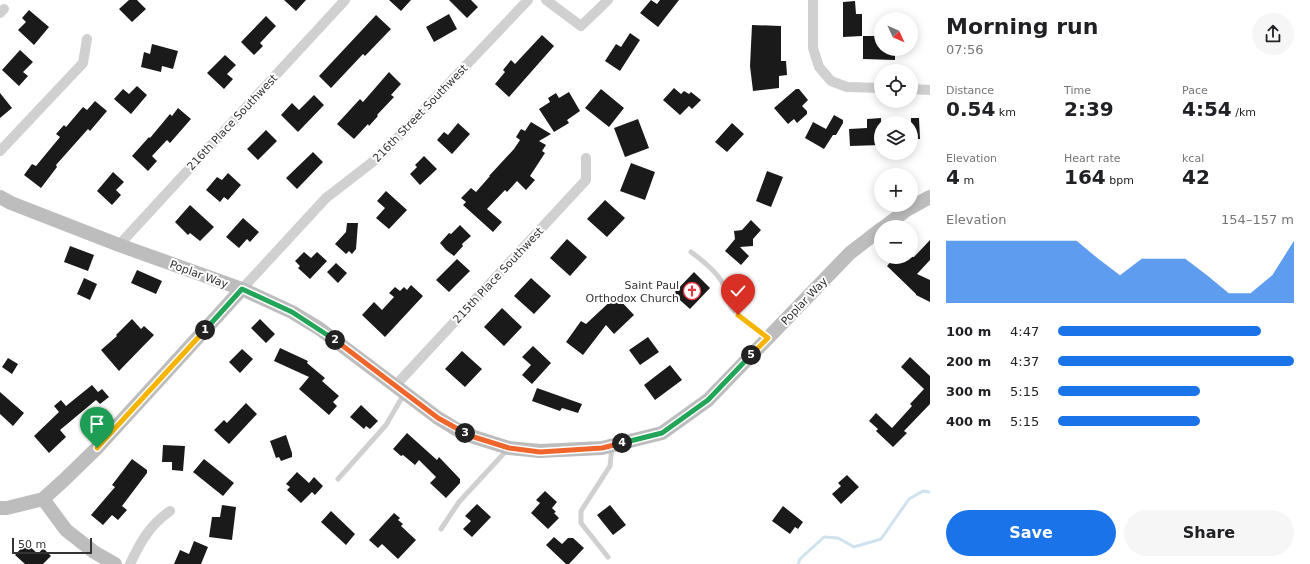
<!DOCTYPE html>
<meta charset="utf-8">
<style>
:root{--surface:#fff;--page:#f6f6f6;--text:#202124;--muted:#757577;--accent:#1a73e8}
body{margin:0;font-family:"DejaVu Sans",sans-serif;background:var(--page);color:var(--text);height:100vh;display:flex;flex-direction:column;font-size:15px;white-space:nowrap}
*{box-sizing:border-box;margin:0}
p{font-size:13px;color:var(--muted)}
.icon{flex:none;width:22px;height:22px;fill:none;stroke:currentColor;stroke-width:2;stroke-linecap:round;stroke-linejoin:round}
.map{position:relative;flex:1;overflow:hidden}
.sheet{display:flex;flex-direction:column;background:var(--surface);width:380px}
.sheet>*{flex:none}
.needle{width:26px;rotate:134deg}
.buttons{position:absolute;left:874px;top:12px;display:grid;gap:8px}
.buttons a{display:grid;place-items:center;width:44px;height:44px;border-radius:50%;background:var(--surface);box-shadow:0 2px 10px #0003;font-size:20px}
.scale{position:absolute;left:12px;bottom:10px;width:80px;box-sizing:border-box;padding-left:4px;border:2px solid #333;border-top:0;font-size:11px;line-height:14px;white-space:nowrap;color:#333;-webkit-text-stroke:3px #fff;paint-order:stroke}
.pin{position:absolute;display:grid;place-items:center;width:34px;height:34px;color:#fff;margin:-41px -17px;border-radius:50% 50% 50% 0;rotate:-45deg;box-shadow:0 0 4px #0007}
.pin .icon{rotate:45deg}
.km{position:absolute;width:20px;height:20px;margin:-10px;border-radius:50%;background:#222;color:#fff;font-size:11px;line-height:20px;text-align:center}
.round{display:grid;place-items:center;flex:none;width:42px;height:42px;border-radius:21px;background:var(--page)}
.head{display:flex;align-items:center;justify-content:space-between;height:68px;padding:0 16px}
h1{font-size:22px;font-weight:600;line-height:30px}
.stats{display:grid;grid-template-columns:repeat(3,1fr);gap:6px;height:68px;padding:4px 16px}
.stats div{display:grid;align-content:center}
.stats b{font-size:20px;font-weight:600}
.stats small{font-size:11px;font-weight:400}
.stats p{font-size:11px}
.chart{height:112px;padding:8px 16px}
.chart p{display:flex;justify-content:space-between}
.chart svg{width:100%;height:72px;margin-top:4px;fill:var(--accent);opacity:.7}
.button{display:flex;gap:8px;margin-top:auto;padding:8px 16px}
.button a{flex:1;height:46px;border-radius:24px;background:var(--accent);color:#fff;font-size:16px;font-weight:600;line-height:46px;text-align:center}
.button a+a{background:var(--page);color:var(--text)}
ul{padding:0 16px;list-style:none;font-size:13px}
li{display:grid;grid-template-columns:64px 48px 1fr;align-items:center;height:30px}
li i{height:10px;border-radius:5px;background:var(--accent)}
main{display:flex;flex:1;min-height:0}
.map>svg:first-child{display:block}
</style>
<main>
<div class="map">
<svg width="930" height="564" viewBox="0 0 930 564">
<rect width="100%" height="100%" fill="#fff"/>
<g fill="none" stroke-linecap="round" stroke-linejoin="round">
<path stroke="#cfe2ee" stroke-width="3" d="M798,564L800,559L824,537L838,538L854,547L881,539L909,499L923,491L930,492"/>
</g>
<path fill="#1a1a1a" d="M129,0H137L146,9L132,22L119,9Z
M284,0H306L296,11Z
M389,0H411L401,11Z
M449,0H471L478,7L467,18Z
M651,0L657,4L660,0H679L658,27L640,13Z
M855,1L856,14H862V36L843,37V2Z
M29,10L49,27L34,45L18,30L26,22L22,18Z
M449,14L457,29L434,42L426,27Z
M376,15L391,29L365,56L363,54L331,88L319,76Z
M266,16L276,26L260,43L263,46L254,55L241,42Z
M752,25L781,26V61H786L787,75L779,76V88L753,91L750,66Z
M630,33L640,40L620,71L605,61L616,44L621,47Z
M542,35L554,46L509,97L495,84L505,72L503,70L511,60L515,64Z
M863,36H881V49H895V60L863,59Z
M152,44L178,51L173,69L162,66L161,72L141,67L144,52L150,54Z
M20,50L33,62L23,72L28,76L19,86L2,70Z
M225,55L236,65L227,74L233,79L224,89L207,73Z
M389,72L401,84L391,95L394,97L377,115L378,116L369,126L368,124L354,139L337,124L360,99L363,102Z
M137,86L147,95L131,114L114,99L123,89L129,94Z
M674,88L681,94L684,91L689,94L691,92L701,100L692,109L689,106L680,115L663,100Z
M601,89L624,108L609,127L585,108Z
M796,89H799L808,100L802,106L807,111V114L797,123L794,119L788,124L774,108Z
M569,92L580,111L567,120L569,123L554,132L539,109L550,102L548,98L556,93L559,98Z
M0,93L12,108L0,118Z
M314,95L324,105L298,132L281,115L292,103L299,110Z
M95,101L107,111L90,131L88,129L56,165L57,167L41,188L24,175L32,164L36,166L60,137L56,134L64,125L66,127L83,107L87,110Z
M178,108L191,119L170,143L167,140L152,156L157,161L148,171L132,156L149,137L150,138L170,114L172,116Z
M834,115L843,120V123L836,135H833L824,149L805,138L813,122L826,129Z
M881,118V145L850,146L849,129L867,128V119Z
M911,118H919L920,139H911Z
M638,119L649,148L625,157L614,128Z
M531,122L551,134L539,141L546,145L542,151L545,153L530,176L535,180L526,190L517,181L507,192L505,190L487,209L502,222L493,232L463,205L466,202L461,198L471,188L476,192L490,176H489L514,149L520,140L516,137L521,129L525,131Z
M458,123L470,134L452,154L437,140L444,132L448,135Z
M732,123L744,134L727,152L715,142Z
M266,130L277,141L258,160L247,149Z
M313,152L323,162L297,189L286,178Z
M424,156L437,169L420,185L410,174L417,167L415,165Z
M631,163L655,172L645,200L620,191Z
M767,171L783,177L771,207L756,201Z
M113,172L124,182L116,190L121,195L112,205L97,191Z
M228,173L241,185L228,200L224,197L220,202L206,190L217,177L222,180Z
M386,191L407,210L389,229L376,218L385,208L377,201Z
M605,200L625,218L607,237L587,219Z
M190,205L214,227L200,241L190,233L188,235L175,222Z
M243,218L259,232L250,242L247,239L239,248L226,237Z
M751,220L761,230L753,239V246L740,247L749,256L741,265L725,251L735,239L734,231L742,230Z
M347,223H358L356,249L352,254L349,251L346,254L335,244L346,232Z
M460,225L471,236L462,244L463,246L454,256L446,250L440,243L449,233L451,234Z
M567,239L587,257L570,276L550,258Z
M930,240V260L917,274L930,280V302L916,295V294L887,266L895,257H914Z
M70,246L94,255L88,271L64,262Z
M304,252L311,258L317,252L327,261L310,279L298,268L300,266L295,261Z
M457,259L470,271L449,292L436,280Z
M336,263L347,273L338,283L327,272Z
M137,270L162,281L156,294L131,283Z
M694,272L710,288L690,309L673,294Z
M84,278L97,284L90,300L77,294Z
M531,278L551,296L534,314L514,296Z
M411,285L423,296L385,337L362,315L374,302L382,310L394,297L389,293L395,287L400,291L404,287L407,290Z
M616,296L634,315L614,334L606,325L583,355L566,342L581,321L586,324Z
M502,308L522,327L504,346L484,327Z
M132,319L141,329L144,326L154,335L119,371L101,350L117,336L116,335Z
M260,319L275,334L266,343L251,328Z
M648,337L659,352L640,365L629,350Z
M533,346L551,363L532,384L522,375L531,365L522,357Z
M280,348L308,361L307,363L325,378L322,381L339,396L333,402L337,406L329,415L299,389L309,377L274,361Z
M242,349L253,359L240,373L229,362Z
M462,351L482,369L465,387L445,369Z
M910,357L930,376V404L904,431L907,433L893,447L876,431L878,429L869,421L876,413L892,428L912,406L910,404L924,389L901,367Z
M8,358L18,364L12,374L2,367Z
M670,365L682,380L655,400L644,385Z
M92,385L98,392L102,389L109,397L100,404L96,400L60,430L66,437L49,453L34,436L59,412L54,406L61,400L66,406Z
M537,388L582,404L578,413L562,408L560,411L532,401Z
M0,392L24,413L13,426L0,414Z
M246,403L257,414L229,444L214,430L224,420L227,423Z
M361,405L378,421L370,429L366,426L364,429L350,417Z
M407,433L437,460L439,457L460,479V483L446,498L430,483L436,477L419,460L415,465L403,455L401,456L393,449Z
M286,435L292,453V457L281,461L279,457L276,458L270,441Z
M163,445L185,446L183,471L172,470V462H162Z
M132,459L147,470V473L122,506L127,510L118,520L112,515L103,525L91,515L115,487L112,485Z
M204,459L234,483L223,496L193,472Z
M297,472L309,483L314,477L323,486L315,495L312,492L301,503L287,490L290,487L286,484Z
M847,475L859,487L841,504L832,494L841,486L838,483Z
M545,491L557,502L552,508L556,512L554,513L559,518L548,529L531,513L540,503L536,500Z
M477,504L491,517L472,537L463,529L471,521L465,516Z
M222,505L236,507L232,540L209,537L212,517H220Z
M610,505L626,525L613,535L597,515Z
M783,506L803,522L798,529L795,527L790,534L772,521Z
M331,511L355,534L346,545L321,522Z
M394,513L400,518L398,520L403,524L401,526L416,540L398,559L382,544L378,548L369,540Z
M554,537L562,544L568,538H573L584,548L569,564H566L546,545Z
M194,541L208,547L201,564H174L180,550L189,554Z
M26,543L38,554L43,548L51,556L43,564H25L15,555Z"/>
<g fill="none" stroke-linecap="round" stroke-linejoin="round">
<path stroke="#d0d0d0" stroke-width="5" d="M691,252C702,260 715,270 722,282C726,290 726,300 732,308C741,320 755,328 767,337
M338,479L386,425L404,394
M441,529L459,502L507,450
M608,557L581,523V511L610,466L612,447"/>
<path stroke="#d0d0d0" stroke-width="10" d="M546,0L581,26L608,0
M813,0V48L819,67L831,81L847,87L881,88
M0,13L4,9
M911,89L930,90
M0,151L83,63L87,39
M119,245L345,0
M242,289L326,198L379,157L528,0
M395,386L586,180V158
M130,564C141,541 149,526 170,511"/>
<path stroke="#bdbdbd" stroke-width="14" d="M0,197L11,203L119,245L242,289L292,312L320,329L337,342L438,418L456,429L474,437L509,448L540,451L602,448L662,433L708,400L850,253L881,229
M884,227L908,209L930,197
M43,499L66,530L94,552L115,564
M0,508H7L43,499L63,481L97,448L242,289"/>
</g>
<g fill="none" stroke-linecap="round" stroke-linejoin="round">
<g stroke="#fff" stroke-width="8">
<path id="split-1" d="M97,448L205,330"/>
</g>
<g stroke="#fff" stroke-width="8">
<path id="split-2" d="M205,330L242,289L292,312L335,340"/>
</g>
<g stroke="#fff" stroke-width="8">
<path id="split-3" d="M335,340L438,418L465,433"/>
</g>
<g stroke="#fff" stroke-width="8">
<path id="split-4" d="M465,433L474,437L509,448L540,452L602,448L622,443"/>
</g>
<g stroke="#fff" stroke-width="8">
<path id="split-5" d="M622,443L662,433L708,400L751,355"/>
</g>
<g stroke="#fff" stroke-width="8">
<path id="split-6" d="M738,315L768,338L751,355"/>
</g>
<use href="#split-1" stroke="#f5b400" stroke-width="5"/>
<use href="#split-2" stroke="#22a559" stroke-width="5"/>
<use href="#split-3" stroke="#f0652b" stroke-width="5"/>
<use href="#split-4" stroke="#f0652b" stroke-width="5"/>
<use href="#split-5" stroke="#22a559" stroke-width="5"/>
<use href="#split-6" stroke="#f5b400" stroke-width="5"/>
</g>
<defs>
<g id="church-ring" transform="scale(0.9)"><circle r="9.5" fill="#fff" stroke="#e63946" stroke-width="1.5"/><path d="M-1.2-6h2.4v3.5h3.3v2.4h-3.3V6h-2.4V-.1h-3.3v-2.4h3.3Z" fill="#e63946"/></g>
</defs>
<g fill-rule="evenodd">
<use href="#church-ring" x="692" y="291"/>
</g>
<g text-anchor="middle" stroke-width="4" stroke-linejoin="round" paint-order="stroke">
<g font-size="11" fill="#333" stroke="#fff">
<text transform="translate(420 113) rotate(-46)" y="4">216th Street Southwest</text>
<text transform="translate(232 122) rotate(-47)" y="4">216th Place Southwest</text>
<text transform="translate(199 274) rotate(20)" y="4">Poplar Way</text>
<text transform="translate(498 275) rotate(-47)" y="4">215th Place Southwest</text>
<text transform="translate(804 301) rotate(-46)" y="4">Poplar Way</text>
</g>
<g font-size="11" fill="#333" stroke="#fff" text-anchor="end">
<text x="679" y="289">Saint Paul<tspan x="679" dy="13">Orthodox Church</tspan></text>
</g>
</g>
</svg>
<div class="buttons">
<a><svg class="needle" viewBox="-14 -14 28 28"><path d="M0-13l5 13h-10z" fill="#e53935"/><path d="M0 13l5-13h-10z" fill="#757577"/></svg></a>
<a><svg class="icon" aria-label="locate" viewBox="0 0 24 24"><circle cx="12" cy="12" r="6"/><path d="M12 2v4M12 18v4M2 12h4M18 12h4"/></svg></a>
<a><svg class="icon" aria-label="layers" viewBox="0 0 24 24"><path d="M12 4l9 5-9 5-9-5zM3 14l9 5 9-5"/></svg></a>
<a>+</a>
<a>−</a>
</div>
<div class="scale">50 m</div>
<div class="pin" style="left:97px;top:448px;background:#1e9e55"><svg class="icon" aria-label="arrive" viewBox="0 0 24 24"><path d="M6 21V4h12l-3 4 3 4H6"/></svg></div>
<div class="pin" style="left:738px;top:315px;background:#d93025"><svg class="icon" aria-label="check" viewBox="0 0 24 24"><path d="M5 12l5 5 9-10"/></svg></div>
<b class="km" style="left:205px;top:330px">1</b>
<b class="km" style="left:335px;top:340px">2</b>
<b class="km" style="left:465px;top:433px">3</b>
<b class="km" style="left:622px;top:443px">4</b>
<b class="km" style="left:751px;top:355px">5</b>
</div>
<section class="sheet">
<div class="head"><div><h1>Morning run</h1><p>07:56</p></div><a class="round"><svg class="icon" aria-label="share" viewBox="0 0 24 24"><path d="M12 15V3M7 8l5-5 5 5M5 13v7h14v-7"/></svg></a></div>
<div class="stats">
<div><p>Distance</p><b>0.54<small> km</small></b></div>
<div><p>Time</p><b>2:39</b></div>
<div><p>Pace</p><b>4:54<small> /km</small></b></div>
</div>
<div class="stats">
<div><p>Elevation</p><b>4<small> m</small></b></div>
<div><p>Heart rate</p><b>164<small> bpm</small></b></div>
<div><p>kcal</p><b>42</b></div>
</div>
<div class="chart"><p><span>Elevation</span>154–157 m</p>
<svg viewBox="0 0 160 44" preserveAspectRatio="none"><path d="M0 44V6L10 6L20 6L30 6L40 6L50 6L60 6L70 17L80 27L90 17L100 17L110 17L120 27L130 38L140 38L150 27L160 6V44z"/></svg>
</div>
<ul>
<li><b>100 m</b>4:47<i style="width:86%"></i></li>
<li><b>200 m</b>4:37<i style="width:100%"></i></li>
<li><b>300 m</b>5:15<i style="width:60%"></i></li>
<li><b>400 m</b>5:15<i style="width:60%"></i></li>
</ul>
<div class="button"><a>Save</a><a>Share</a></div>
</section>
</main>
